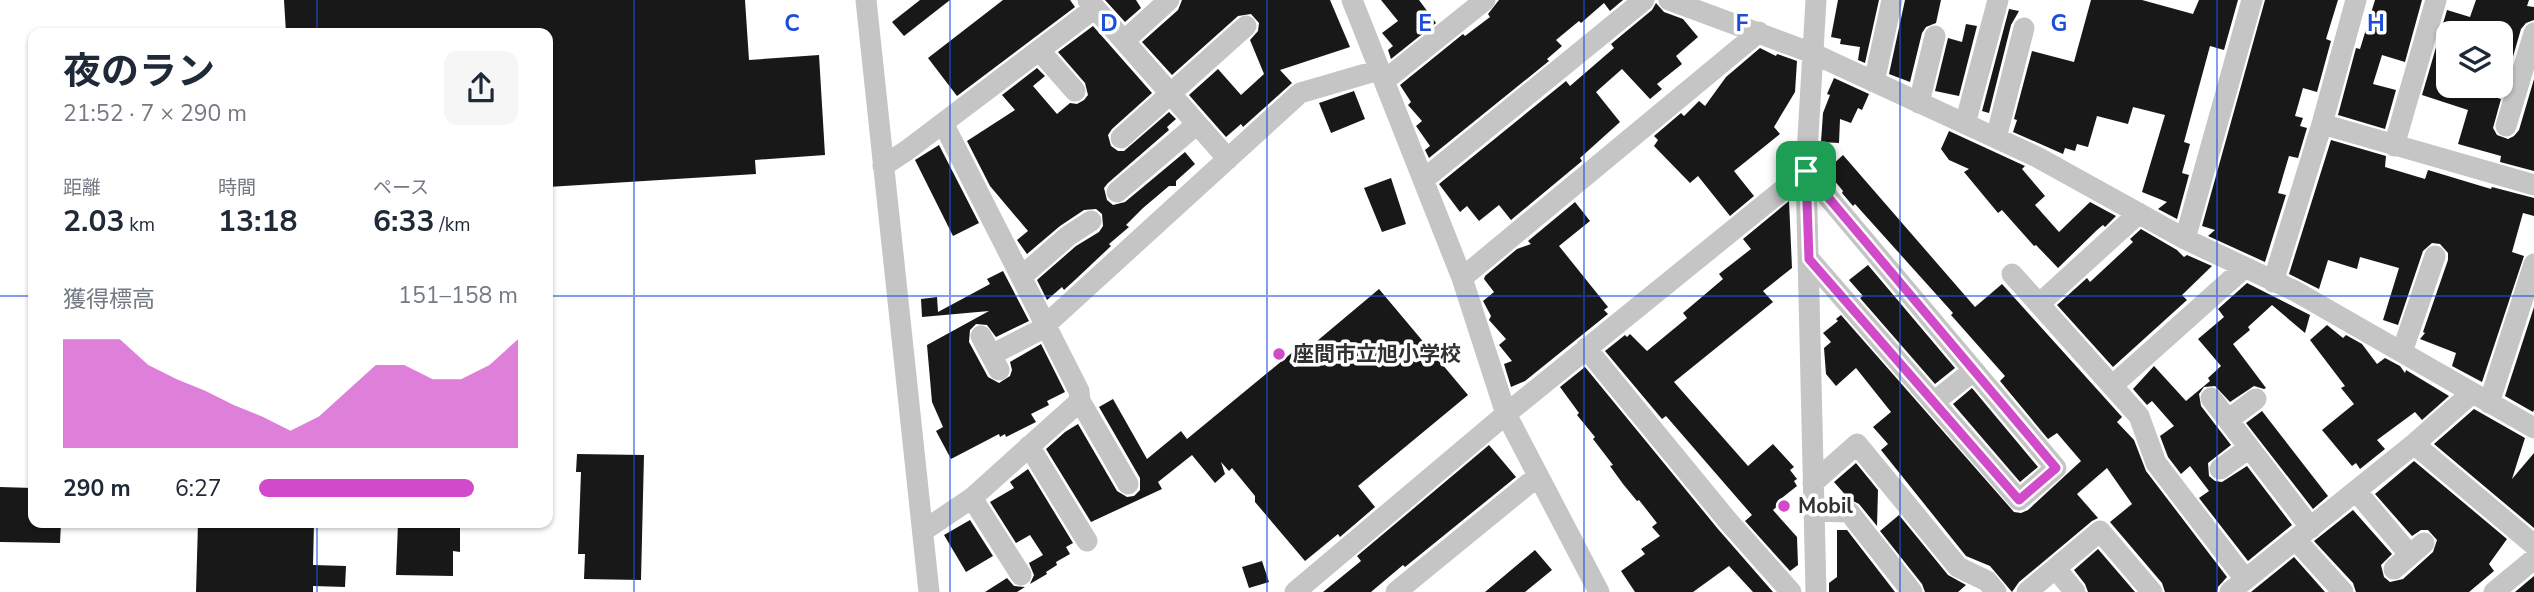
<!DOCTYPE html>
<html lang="ja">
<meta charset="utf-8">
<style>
:root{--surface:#fff;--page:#f6f6f7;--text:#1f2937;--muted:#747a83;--accent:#d14ac9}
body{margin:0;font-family:"Nunito Sans","Noto Sans JP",sans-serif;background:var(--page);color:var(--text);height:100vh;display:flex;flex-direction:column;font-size:26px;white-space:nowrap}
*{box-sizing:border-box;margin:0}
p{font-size:23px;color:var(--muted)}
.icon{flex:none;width:38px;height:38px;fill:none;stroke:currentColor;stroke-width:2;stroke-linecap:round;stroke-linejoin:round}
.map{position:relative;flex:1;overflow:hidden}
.drawer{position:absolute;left:28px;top:28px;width:525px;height:500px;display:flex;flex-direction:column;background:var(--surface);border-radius:14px;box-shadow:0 2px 5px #0004}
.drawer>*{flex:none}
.fabs{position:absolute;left:2436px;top:21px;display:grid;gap:14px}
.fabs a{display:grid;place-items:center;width:77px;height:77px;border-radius:14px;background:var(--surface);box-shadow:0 2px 5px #0004;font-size:35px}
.pin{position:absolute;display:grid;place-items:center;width:60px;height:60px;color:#fff;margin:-30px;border-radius:14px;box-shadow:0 4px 10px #0006}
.round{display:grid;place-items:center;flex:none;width:74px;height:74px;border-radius:14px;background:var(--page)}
.head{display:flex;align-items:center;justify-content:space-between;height:119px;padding:0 35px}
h1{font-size:38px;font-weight:700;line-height:52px}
.metrics{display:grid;grid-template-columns:repeat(3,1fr);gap:10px;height:119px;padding:7px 35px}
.metrics div{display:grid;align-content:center}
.metrics b{font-size:30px;font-weight:700}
.metrics small{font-size:19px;font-weight:400}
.metrics p{font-size:19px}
.chart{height:196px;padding:14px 35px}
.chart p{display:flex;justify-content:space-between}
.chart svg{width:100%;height:126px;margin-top:7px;fill:var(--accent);opacity:.7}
ul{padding:0 35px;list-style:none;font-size:23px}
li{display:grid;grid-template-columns:112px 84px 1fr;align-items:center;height:52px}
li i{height:18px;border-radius:9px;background:var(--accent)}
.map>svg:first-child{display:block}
</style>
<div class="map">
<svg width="2534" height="592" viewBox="0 0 2534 592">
<rect width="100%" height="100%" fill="#fff"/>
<path fill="#181818" d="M284,0H745L749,60L819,55L825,155L755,160L756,174L548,187V33H286Z
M920,0H950L904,36L892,22Z
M1003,0H1070L1075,7L957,96L928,58Z
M1105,0H1136L1141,8L1125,22Z
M1182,0H1330L1350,47L1280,70L1292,83L1243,127L1241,124L1226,137L1189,95L1218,69L1241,95L1264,74L1250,40L1258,31L1259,23L1251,14L1238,16L1172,75L1142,42L1178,10Z
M1381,0H1419L1436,23L1391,59L1388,50L1393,46L1382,33L1398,21Z
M1499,0H1623L1610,11L1604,3L1581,23L1579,21L1556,40L1562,46L1547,59L1549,61L1429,158L1425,150L1430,146L1416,126L1422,121L1408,105L1411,102L1400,85L1463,34L1465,36L1490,17L1488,14Z
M1838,0H1879L1865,63L1858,60L1860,47L1840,44L1841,39L1831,37Z
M1905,0H1941L1936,23L1926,27L1922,33L1910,82L1889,74Z
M2091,0H2142L2193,14L2199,0H2238L2224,50L2210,46L2184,142L2190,144L2182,173L2189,175L2177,219L2158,209L2167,202L2142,192L2165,115L2133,107L2128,124L2097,116L2088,147L2077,144L2075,151L2065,148L2063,154L2013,132L2017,120L2014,119L2032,51L2074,62Z
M2265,0H2338L2326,39L2331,41L2317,92L2303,88L2295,116L2303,118L2300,126L2307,128L2298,158L2289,156L2278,193L2286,195L2265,262L2208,236L2215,230L2202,226Z
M2375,0H2422L2405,62L2382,55L2373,84L2396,90L2385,129L2338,115L2356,48L2360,49Z
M2476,0H2529L2527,6L2534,7V20L2526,23L2521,29L2501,98V33H2448V86H2458L2501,99L2493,128L2497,135L2508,139L2514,136L2519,130L2534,79V171L2500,162L2501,156L2458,144L2468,110L2422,95L2447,10L2470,17Z
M1656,3L1664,12L1683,19L1698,37L1676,56L1682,64L1657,84L1662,89L1650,99L1622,69L1596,92L1620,122L1580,158L1582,161L1511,220L1499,205L1479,221L1467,206L1460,212L1439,184L1566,81L1570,86L1614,48L1611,44L1652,10Z
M2009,9L2019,11L2011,25L1989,113L1982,111Z
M1966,24L1977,26L1959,96L1935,91L1948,38L1962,42Z
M1093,26L1152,93L1112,129L1108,135L1111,146L1118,151H1124L1169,112L1176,119L1167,127L1169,130L1108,183L1104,188L1107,200L1113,205L1125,202L1185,152L1195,164L1176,181V186H1169L1143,208L1126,225L1129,227L1109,244L1111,246L1076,279L1064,290L1062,287L1047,300L1037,280L1076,246L1099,232L1103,226L1102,214L1096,209L1084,210L1060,226L1027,254L1017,240L1028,231L990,186L967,141L1015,110L1002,95L1037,68L1045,76L1033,86L1057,114L1070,103L1077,104L1084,100L1088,95L1085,83L1058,52Z
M1760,48L1776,56L1777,54L1797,61L1795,92L1774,127L1780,134L1734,171L1754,196L1730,216L1698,176L1690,183L1654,146L1658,140L1654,136L1681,113L1684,116L1699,101L1705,106L1726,77Z
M1834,78L1869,94L1862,110L1858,108L1851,123L1840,119L1839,143L1821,142L1823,113L1830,95L1827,94Z
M1354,91L1365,119L1331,133L1319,103Z
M1949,131L2025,166L2022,169L2045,196L2035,205L2059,232L2090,202L2116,216L2105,227L2103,225L2097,230L2058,268L2036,245L2034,246L2002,210L1998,213L1964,172L1969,169L1949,160L1941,149Z
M2331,140L2386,156L2385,167L2425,179L2428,170L2491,189L2492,187L2534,198V216L2523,213L2512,252L2524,256L2482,382L2452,366L2456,353L2420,339L2425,333L2423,332L2448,260V253L2440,244L2432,243L2423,251L2398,325L2383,320L2399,268L2360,257L2357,269L2328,260L2319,289L2289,274Z
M939,145L979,223L953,236L915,160Z
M1843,155L1975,307L2002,284L2122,417L2117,422L2134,440L2146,471L2227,577L2218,587L2217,592H2165L2162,583L2110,522L2132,504L2107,468L2077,494L2098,518L2092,521L2019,582L2012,592L1990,566L1966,556L1881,450L1888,444L1873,427L1891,412L1856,368L1836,386L1826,374L1824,348L1831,342L1823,333L1838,321L1836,319L1841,315L2014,512L2021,513L2028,510L2081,461L2057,433L2048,439L2000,381L2005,376L1951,315L1953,313L1855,204L1853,206L1842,193L1843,191L1833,179L1836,176L1829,168Z
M1391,178L1406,224L1382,232L1364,188Z
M1789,201L1792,268L1763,291L1773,302L1674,382L1748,466L1773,444L1794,467L1790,470L1797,479L1794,481L1797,486L1778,501L1780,504L1773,510L1797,537L1798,565L1790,571L1745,521L1752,515L1738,499L1666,416L1662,419L1605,351L1625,335L1627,337L1630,334L1647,351L1687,318L1683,313L1723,279L1719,274L1751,249L1743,239Z
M1575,202L1590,221L1559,246L1608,307L1604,310L1608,314L1525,381L1511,387L1504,364L1512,361L1499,345L1506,339L1489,320L1491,316L1483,301L1494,292L1484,279L1485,276L1517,249L1531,244L1528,241Z
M2141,229L2177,250L2184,257L2187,255L2212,266L2182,295L2187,300L2113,367L2057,305L2087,278L2090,282L2104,269L2133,242L2130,239Z
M1868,265L1955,368L1935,384L1860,298L1863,296L1849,280Z
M1003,271L1029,321L996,337L987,325L976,324L970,330L969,342L988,377L999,383L1010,376L1012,370L1010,362L1041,344L1065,392L1047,401L1049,405L1031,414L1036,422L1006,437L1005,434L1000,437L999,434L951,459L936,431L943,427L932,402L927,345L989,311L922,317L921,299L937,297L938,312L990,284L987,279Z
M2247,283L2310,315L2305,333L2272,305L2248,327L2250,330L2233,344L2266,388L2264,389L2254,386L2230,402L2215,386L2204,387L2199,394L2201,406L2231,445L2208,463L2209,476L2215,481L2222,482L2247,466L2292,525L2248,561L2199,498L2209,491L2190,466L2181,474L2168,457L2160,436L2174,426L2152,401L2147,405L2133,389L2154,366L2186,401L2210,381L2208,378L2221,366L2198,339L2224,317L2218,309Z
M1379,289L1468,395L1358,486L1375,507L1340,537L1338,534L1305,561L1255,502V496L1232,468L1229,471L1221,462L1225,474L1215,483L1192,455L1158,482L1162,489L1091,522L1046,449L1065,432L1078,424L1117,491L1127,497L1134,496L1140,490V478L1099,407L1113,399L1147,459L1181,431L1187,439L1294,351L1298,357Z
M2534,307V410L2533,412L2505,396Z
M2327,325L2343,338L2346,335L2362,344L2377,364L2385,358L2400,366L2405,373L2406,370L2449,396L2422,420L2415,412L2377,440L2385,449L2360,469L2356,463L2352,466L2322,430L2354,404L2341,388L2345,386L2310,340Z
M1585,367L1718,529L1773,592H1753L1729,566L1693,592H1635L1621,571L1645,554L1641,549L1660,536L1652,527L1657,523L1639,500L1637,501L1623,484L1610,466L1613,465L1593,439L1595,437L1577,415L1579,413L1560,387Z
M1972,388L2038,467L2020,482L1953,404Z
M2474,409L2525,438L2512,479L2534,453V528L2434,444Z
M2262,411L2328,496L2313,509L2246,423Z
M1489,445L1516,477L1405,567L1403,565L1371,592H1323L1361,561L1357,556Z
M577,454L644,455L641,580L584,579L585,554H578L581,472H576Z
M2414,461L2507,539L2489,564L2494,571L2469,592H2356L2353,583L2314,541L2353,510L2392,554L2381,565L2384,577L2390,582L2403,579L2433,552L2437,540L2428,530H2421L2412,536L2375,494Z
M1856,463L1878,490L1877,526L1859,504L1849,499L1834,482Z
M1028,469L1073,543L1066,547L1070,554L1056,562L1057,565L1046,572L1047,574L1030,584L1034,575L1029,563L1043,555L1030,535L1016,543L990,502L1014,488L1010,482Z
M0,487L33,488V523H61L60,543L0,542Z
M1899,515L1948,575L1966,585L1958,592H1925L1922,584L1880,531Z
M970,520L993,556L966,572L944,535Z
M198,523H314L313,565L346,566L345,587L313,586V592H196Z
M398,523H460V552L453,551V576L396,575Z
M1837,530H1847L1895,592H1829V583L1837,577Z
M2098,549L2135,592H2088L2085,584L2074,570Z
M1535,550L1552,570L1525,592H1485Z
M2294,557L2325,592H2251Z
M1262,561L1269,582L1249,588L1242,567Z
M2534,576V592H2515Z
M1007,578L1014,586L1025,587L1017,592H985Z"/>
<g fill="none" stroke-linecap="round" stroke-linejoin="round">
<path stroke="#c5c5c5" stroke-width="21" d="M866,0L929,592
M1088,0L1228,159
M1352,0L1462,278L1506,414L1599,592
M1669,0L1812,53L2037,157L2185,239L2295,291L2534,428
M1124,41L1169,0
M1039,50L1075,91
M1384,81L1485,0
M1874,82L1892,0
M1919,103L1935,36
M1965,124L1998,0
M2322,124L2534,185
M2506,126L2534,33
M1121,138L1246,26
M1996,138L2024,28
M2394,146L2436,0
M883,166L906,151L943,123
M1423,180L1644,0
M1117,192L1197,124
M2185,239L2252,0
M2012,274L2139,416L2156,463L2245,579
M1021,277L1068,236L1091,221
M1462,278L1759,32
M2273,282L2322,124L2356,0
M2039,304L2139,213
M981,336L999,370
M1586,348L1728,521L1791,592
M2402,352L2435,256
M991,355L1040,330L1300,93L1379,70
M2112,386L2244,268
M2211,398L2228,420
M2256,399L2228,420L2311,528
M1080,401L1128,484
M1934,402L1974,370
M2489,403L2534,264
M2414,444L2534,545
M1029,446L1087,541
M2220,469L2249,448
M1813,483L1857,444L1958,567L1987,581L1996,592
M2356,491L2410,555
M972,498L1021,575
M1814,511L1849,512L1912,592
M923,531L972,498L1080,401L1079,391L943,123L1095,8
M2296,540L2343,592
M2056,569L2075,592
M2394,569L2424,543
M1295,592L1506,414L1806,171L2056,468L2019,500L1809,259
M1396,592L1538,476
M1816,592L1806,171L1816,0
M2027,592L2100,531L2152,592
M2230,592L2414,444L2471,394
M2494,592L2534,559"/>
</g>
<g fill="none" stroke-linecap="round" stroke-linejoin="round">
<g stroke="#fff" stroke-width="14">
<path id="route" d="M1806,171L2056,468L2019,500L1809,259Z"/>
</g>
<use href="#route" stroke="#d14ac9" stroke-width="9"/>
</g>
<path fill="none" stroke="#1d4ed8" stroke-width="2" stroke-opacity="0.55" d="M317,0V33M634,0V592M950,0V592M1267,0V592M1584,0V592M1900,0V592M2217,0V592M0,296H33M548,296H2534M317,523V592"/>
<g fill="#d14ac9" stroke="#fff" stroke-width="2.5">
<circle cx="1279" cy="354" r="7"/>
<circle cx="1784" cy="506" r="7"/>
</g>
<g text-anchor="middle" stroke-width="7" stroke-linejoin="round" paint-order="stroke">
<g font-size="21" font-weight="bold" fill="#313131" stroke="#fff" text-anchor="start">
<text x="1293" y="361">座間市立旭小学校</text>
<text x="1798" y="513">Mobil</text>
</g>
</g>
<g font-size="23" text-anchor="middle" font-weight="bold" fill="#1d4ed8" stroke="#fff" stroke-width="7" stroke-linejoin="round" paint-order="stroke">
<text x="792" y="31">C</text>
<text x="1109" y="31">D</text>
<text x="1425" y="31">E</text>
<text x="1742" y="31">F</text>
<text x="2059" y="31">G</text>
<text x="2376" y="31">H</text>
</g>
</svg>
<div class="fabs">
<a><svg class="icon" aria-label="layers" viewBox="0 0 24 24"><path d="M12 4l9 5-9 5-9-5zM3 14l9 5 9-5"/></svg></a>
</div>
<div class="pin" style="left:1806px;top:171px;background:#1e9e55"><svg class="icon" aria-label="arrive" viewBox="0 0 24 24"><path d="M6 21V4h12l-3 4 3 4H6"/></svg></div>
<section class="drawer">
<div class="head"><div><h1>夜のラン</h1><p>21:52 · 7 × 290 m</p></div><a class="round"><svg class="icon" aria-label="share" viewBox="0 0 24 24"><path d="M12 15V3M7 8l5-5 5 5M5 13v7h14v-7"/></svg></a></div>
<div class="metrics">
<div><p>距離</p><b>2.03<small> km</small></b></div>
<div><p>時間</p><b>13:18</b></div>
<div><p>ペース</p><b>6:33<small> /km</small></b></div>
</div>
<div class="chart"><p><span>獲得標高</span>151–158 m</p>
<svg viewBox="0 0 160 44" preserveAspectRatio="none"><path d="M0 44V6L10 6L20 6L30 15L40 20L50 24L60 29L70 33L80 38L90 33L100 24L110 15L120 15L130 20L140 20L150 15L160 6V44z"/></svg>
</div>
<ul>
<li><b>290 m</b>6:27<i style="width:83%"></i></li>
</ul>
</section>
</div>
